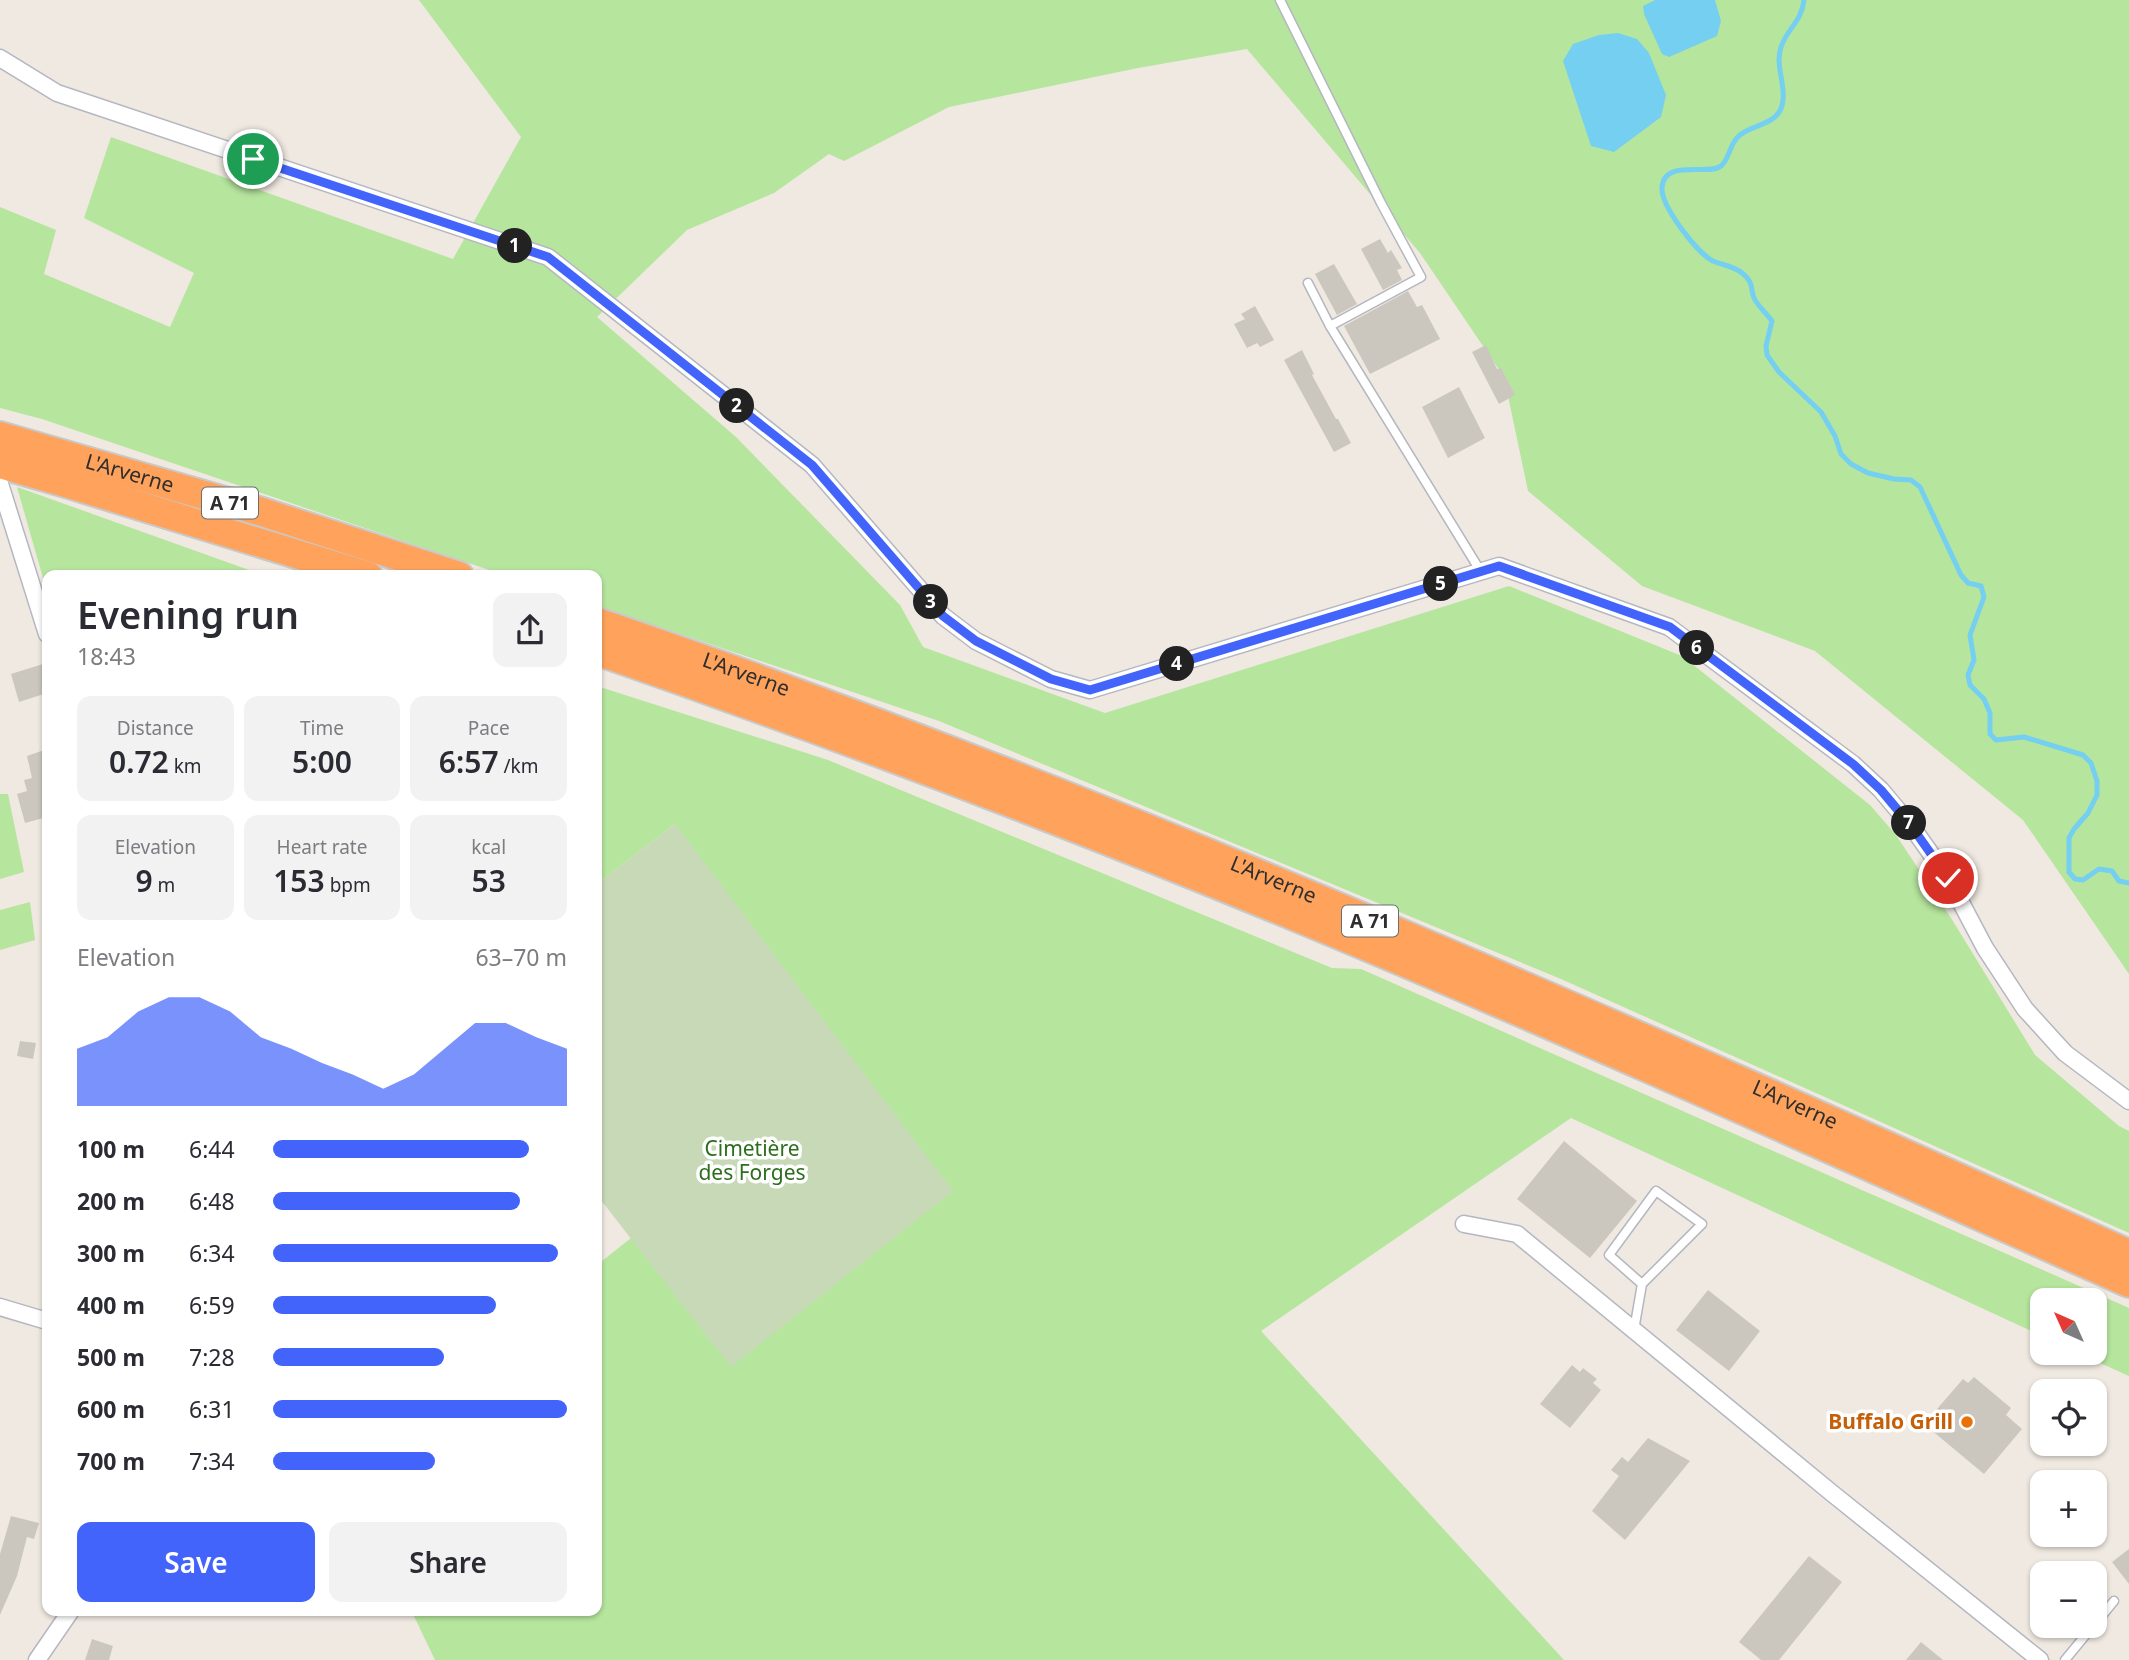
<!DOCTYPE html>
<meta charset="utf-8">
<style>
:root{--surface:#fff;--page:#f2f2f3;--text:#2b2b33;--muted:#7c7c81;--accent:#4264fb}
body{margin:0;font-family:"Noto Sans",sans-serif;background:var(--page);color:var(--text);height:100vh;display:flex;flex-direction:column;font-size:26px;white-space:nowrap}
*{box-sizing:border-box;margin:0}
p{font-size:23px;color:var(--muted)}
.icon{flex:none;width:38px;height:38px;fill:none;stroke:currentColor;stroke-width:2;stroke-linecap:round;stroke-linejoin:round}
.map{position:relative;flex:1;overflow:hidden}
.panel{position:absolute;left:42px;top:570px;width:560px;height:1046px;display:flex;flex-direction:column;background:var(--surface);border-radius:14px;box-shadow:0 2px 5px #0004}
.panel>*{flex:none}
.needle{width:46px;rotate:315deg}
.controls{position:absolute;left:2030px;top:1288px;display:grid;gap:14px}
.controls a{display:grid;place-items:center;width:77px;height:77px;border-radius:14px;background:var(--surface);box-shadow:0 2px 5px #0004;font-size:35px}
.pin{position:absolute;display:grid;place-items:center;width:60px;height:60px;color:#fff;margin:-30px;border:4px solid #fff;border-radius:50%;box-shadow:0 2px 7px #0007}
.km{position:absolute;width:35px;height:35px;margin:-18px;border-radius:50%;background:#222;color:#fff;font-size:19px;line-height:35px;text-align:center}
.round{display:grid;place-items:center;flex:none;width:74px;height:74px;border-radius:14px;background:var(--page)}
.headline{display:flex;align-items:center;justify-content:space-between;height:119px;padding:0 35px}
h1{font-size:38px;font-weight:600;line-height:52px}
.figures{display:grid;grid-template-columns:repeat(3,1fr);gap:10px;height:119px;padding:7px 35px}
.figures div{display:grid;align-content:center;border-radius:14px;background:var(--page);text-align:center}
.figures b{font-size:30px;font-weight:600}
.figures small{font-size:19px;font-weight:400}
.figures p{font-size:19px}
.chart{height:196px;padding:14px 35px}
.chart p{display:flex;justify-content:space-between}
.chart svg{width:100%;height:126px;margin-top:7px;fill:var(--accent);opacity:.7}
.cta{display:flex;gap:14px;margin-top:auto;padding:14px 35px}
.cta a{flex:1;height:80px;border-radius:14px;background:var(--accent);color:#fff;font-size:28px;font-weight:600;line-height:80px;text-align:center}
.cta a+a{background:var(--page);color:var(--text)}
ul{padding:0 35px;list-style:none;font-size:23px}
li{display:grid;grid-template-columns:112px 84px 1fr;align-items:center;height:52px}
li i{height:18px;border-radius:9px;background:var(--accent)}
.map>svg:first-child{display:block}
</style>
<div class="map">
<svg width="2129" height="1660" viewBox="0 0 2129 1660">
<rect width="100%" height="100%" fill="#efe9e1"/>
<path fill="#b6e59e" d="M419,0H2129V974L2023,820L1815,651L1642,586L1528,491L1504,377L1420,253L1247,49L1138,68L949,107L844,161L829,154L774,193L687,230L597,317L736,437L900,605L923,647L1105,713L1509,586L1682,656L1870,805L1896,835L1951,918L2035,1055L2119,1126L2129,1131V1233L1561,979L939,721L597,606V576H507L42,419L0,408V207L56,230L44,274L170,327L194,273L84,218L111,137L453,259L521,137Z
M17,487L266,576H47V592Z
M597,686L828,760L1332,968L1361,969L2129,1308V1376L2078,1353H2095V1300H2042V1336L1571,1118L1261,1331L1564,1660H435L412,1612H597V1265L631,1238L731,1366L675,824L597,884Z
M0,794H8L24,872L0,879Z
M30,902L35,940L0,950V910Z"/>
<path fill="#c8d9b8" d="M675,824L953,1191L731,1367L597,1195V884Z"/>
<path fill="#75cff0" d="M1655,0H1715L1721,21L1717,36L1669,57L1662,54L1644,14L1643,6Z
M1618,33L1637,39L1649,53L1666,95L1661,117L1614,152L1591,146L1563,61L1573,44L1599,35Z"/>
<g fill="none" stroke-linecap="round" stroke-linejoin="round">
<path stroke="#75cff0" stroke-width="5" d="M1804,0C1802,21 1787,29 1781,47C1775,65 1785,82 1783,100C1781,125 1755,123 1740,135C1729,143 1730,159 1721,166C1709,176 1663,158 1662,188C1661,206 1697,253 1713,261C1722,265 1734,266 1742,273C1756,284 1749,290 1755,300C1760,308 1767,314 1772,321L1766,346L1767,355L1779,372L1821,412L1835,436L1841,454L1851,464L1868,473L1894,479L1911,480L1920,487L1961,575L1968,583L1981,586L1984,597L1970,635L1974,660L1968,675L1970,685L1984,699L1990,713V734L1996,740L2024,737L2083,755L2091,763L2097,781V795L2088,813L2074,829L2069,838V872L2075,879L2083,880L2099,869L2112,871L2119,881L2129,883"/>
</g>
<path fill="#cbc7bf" d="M1380,239L1388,253L1391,250L1402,268L1397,270L1402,280L1383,290L1361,249Z
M1334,264L1357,304L1337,315L1315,274Z
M1408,291L1417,307L1422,305L1440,339L1370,374L1344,326Z
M1255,306L1274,340L1260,347L1257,343L1247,348L1234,324L1245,319L1241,314Z
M1486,345L1497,369L1501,368L1515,395L1499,404L1472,352Z
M1302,350L1314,374L1312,375L1336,419H1338L1351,443L1334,452L1284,360Z
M1459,387L1485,438L1448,458L1422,407Z
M43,664L47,677V693L19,702L11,674Z
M47,749V817L25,823L17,794L27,791L24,780L32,778L27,756Z
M20,1041L36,1043L33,1059L17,1056Z
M1564,1141L1637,1201L1590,1258L1517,1199Z
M1708,1290L1760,1331L1729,1371L1676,1330Z
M1572,1365L1580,1372L1583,1368L1597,1379L1593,1383L1601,1390L1570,1428L1540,1404Z
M1974,1377L2011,1408L2006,1415L2022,1429L1984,1474L1924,1424L1963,1379L1968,1383Z
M1648,1438L1690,1461L1625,1540L1592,1511L1619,1476L1611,1470L1622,1457L1628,1462Z
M11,1516L39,1523L34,1539L27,1537L17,1576L0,1615V1554Z
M2129,1549V1584L2112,1562Z
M1809,1556L1842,1582L1779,1660H1761L1739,1642Z
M92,1639L113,1646L109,1660H85Z
M1921,1642L1943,1660H1906Z"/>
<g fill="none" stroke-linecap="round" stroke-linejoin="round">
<g stroke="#b4b7c1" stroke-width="11">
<path id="service" d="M1280,0L1381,203L1421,277L1330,326
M1308,283L1330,326L1481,572
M1634,1330L1642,1284L1702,1224L1656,1191L1609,1255L1642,1284
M2095,1624L2114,1601
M2065,1660L2093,1626"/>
</g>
<g stroke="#b4b7c1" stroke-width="19">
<path id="minor" d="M0,58L57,93L548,257L812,465L943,616L976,641L1051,679L1090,690L1499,566L1669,627L1853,764L1881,790L1912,827L1948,878L1985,948L2025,1009L2065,1053L2129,1101
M0,484L47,634
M1464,1224L1517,1234L1833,1494L2040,1660
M0,1307L47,1321
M37,1660L70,1612"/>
</g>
<g stroke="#c9c9c9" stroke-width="32">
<g id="motorway">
<path id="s1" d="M0,436L259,511L459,576"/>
<path d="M0,464L69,484L368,576"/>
<path id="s2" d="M597,622C1120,801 1625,1028 2129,1254"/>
<path d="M597,651C828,731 1056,818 1282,911C1567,1029 1848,1157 2129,1283"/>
</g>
</g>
<use href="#service" stroke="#fff" stroke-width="8"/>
<use href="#minor" stroke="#fff" stroke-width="16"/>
<use href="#motorway" stroke="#ffa35c" stroke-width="28"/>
</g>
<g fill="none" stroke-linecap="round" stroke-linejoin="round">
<g stroke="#fff" stroke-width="14">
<path id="route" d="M253,159L548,257L812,465L943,616L976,641L1051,679L1090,690L1499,566L1670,627L1853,764L1881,790L1912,827L1948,878"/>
</g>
<use href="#route" stroke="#4264fb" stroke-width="9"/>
</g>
<circle fill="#e8710a" stroke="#fff" stroke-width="2.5" cx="1967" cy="1422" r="7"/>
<g text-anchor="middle" stroke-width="7" stroke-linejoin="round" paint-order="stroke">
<g fill="#fff" stroke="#6d6d6d" stroke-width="2">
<rect x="202" y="487.5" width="56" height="31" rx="5"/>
<rect x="1342" y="905.5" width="56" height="31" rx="5"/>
</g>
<g font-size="19" font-weight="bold" fill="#2e2e2e">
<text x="230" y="510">A 71</text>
<text x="1370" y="928">A 71</text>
</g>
<g font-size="21" fill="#2e2e2e" stroke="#fff">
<text dy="7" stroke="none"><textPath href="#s1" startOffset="135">L'Arverne</textPath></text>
<text dy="7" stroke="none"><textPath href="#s2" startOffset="158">L'Arverne</textPath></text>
<text dy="7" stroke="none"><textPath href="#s2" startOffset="724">L'Arverne</textPath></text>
<text dy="7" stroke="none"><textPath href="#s2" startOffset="1292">L'Arverne</textPath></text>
</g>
<g font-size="21" fill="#2c6e1b" stroke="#fff">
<text x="752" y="1156">Cimetière<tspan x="752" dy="24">des Forges</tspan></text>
</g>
<g font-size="21" font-weight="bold" fill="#c56008" stroke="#fff" text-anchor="end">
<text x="1953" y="1429">Buffalo Grill</text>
</g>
</g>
</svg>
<div class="controls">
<a><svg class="needle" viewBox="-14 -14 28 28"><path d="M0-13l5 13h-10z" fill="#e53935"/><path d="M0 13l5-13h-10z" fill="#7c7c81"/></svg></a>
<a><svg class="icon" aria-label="locate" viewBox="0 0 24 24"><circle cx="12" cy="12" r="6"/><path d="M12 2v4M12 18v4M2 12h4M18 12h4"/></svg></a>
<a>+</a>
<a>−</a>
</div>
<div class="pin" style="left:253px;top:159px;background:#1e9e55"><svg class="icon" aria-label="arrive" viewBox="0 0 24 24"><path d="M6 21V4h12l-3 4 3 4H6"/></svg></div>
<div class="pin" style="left:1948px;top:878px;background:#d93025"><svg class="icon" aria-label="check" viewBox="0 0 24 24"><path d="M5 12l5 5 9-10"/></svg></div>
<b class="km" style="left:515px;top:246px">1</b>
<b class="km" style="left:737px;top:406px">2</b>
<b class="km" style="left:931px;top:602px">3</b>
<b class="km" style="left:1177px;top:664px">4</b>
<b class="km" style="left:1441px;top:584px">5</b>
<b class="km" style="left:1697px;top:648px">6</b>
<b class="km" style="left:1909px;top:823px">7</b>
<section class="panel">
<div class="headline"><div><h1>Evening run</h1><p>18:43</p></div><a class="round"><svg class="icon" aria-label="share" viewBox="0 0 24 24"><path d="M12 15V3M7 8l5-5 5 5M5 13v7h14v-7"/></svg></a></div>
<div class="figures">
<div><p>Distance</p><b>0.72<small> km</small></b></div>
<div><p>Time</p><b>5:00</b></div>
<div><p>Pace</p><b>6:57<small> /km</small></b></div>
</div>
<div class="figures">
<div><p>Elevation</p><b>9<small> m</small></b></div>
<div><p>Heart rate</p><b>153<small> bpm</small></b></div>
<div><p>kcal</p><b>53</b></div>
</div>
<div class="chart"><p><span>Elevation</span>63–70 m</p>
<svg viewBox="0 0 160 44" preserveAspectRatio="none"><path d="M0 44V24L10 20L20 11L30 6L40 6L50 11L60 20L70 24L80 29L90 33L100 38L110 33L120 24L130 15L140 15L150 20L160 24V44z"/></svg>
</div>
<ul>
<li><b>100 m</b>6:44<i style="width:87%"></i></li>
<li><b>200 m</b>6:48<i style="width:84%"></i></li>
<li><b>300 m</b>6:34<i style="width:97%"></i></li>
<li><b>400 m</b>6:59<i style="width:76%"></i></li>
<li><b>500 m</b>7:28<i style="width:58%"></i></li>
<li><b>600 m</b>6:31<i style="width:100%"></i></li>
<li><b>700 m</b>7:34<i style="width:55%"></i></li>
</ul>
<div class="cta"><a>Save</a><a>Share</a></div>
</section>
</div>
